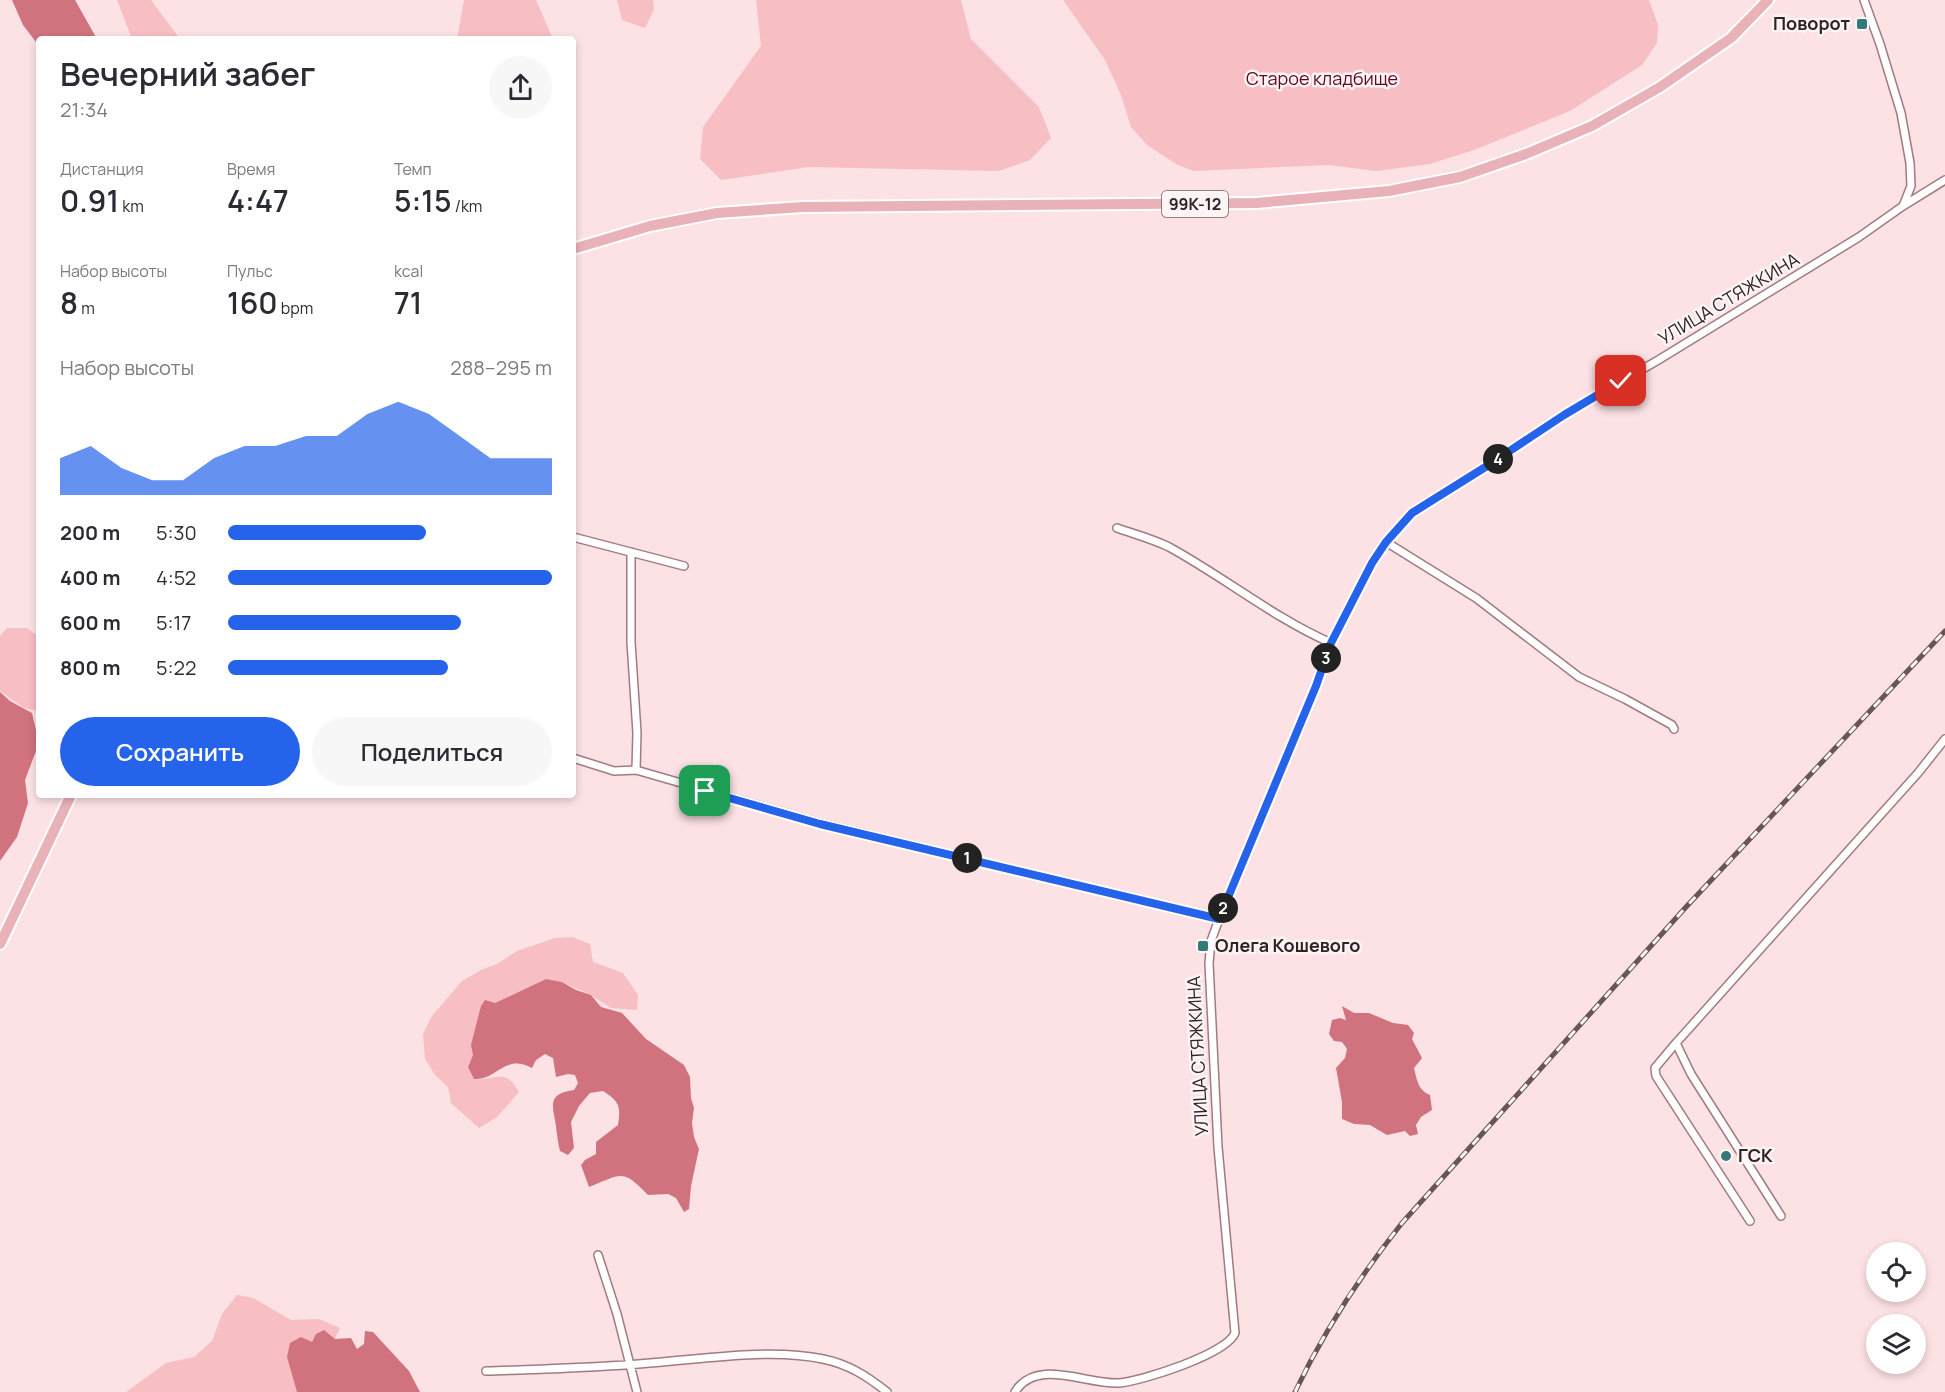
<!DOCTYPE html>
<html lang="ru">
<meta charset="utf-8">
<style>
:root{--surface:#fff;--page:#f7f7f7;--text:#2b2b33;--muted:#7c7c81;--accent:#2563eb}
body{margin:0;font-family:Manrope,sans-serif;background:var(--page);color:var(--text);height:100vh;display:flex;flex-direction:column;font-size:22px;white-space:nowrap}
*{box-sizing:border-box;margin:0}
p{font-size:20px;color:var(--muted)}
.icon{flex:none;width:33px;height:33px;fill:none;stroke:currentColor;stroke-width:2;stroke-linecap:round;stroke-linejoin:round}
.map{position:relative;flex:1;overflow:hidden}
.details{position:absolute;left:36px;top:36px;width:540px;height:762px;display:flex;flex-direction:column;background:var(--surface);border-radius:6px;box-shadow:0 3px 9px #0003}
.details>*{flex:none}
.controls{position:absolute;left:1866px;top:1242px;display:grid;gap:12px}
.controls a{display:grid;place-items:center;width:60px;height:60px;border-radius:50%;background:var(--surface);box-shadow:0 3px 9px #0003;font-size:30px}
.pin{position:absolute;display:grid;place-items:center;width:51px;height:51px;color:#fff;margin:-26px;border-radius:12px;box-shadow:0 3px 9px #0006}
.km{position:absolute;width:30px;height:30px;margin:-15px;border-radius:50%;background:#222;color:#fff;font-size:16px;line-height:30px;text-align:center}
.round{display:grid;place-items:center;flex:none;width:63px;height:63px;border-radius:32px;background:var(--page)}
.head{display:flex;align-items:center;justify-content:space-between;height:102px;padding:0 24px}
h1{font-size:33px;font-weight:600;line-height:45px}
.figures{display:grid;grid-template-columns:repeat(3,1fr);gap:9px;height:102px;padding:6px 24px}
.figures div{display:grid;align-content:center}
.figures b{font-size:30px;font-weight:600}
.figures small{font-size:16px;font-weight:400}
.figures p{font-size:16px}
.chart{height:168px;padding:12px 24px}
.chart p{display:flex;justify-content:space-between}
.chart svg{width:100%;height:108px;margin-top:6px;fill:var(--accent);opacity:.7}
.primary-button{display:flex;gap:12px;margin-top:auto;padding:12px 24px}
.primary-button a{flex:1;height:69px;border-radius:36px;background:var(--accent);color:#fff;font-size:24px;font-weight:600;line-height:69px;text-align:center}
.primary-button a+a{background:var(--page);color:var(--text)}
ul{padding:0 24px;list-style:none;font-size:20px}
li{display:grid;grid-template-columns:96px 72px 1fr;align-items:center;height:45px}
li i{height:15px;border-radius:8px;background:var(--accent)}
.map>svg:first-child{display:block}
</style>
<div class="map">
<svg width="1945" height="1392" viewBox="0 0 1945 1392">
<rect width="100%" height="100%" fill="#fce2e4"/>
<path fill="#f7bec3" d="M117,0H151L180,39H132Z
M464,0H536L553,39H457Z
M617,0H653L654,9L645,28L622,20Z
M756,0H961L971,39L1039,107L1051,138L1030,160L999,171L809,167L721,180L700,159L703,127L761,46Z
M1063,0H1649L1658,25L1657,43L1642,65L1570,111L1474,150L1430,164L1376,171L1329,165L1194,171L1176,164L1147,145L1131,127L1121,95L1105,60Z
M7,628H27L39,637V710L37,711L24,708L0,691V636Z
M572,937L590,944L593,962L623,973L638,995L637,1010L611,1008L591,995L562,982L546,979L495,1003L481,1006L473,1055L468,1067L474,1079C497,1081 504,1066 519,1092L497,1117L479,1128L451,1103L448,1087L435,1075L425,1059L423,1034L432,1016L462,981L481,970L497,964L517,951L555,938Z
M237,1295L253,1298L291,1320L319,1319L340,1328L335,1339L301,1392H126L166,1363L194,1357L212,1341L222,1314Z"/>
<path fill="#d1727f" d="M12,0H75L97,39H39V46L23,25Z
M0,692L10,701L32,713L39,743L25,780L28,803L17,837L0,861Z
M546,979L562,982L576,990L591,995L601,1007L622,1013L646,1039L684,1065L690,1077L691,1098L694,1108L692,1123L694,1137L699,1149L691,1186L689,1209L684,1212L676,1198L668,1194L648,1195C622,1168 622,1174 589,1187L581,1165L585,1160L596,1154V1142L618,1125C621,1106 619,1101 603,1091L590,1093L579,1106L571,1122L574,1148L568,1155L560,1151C558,1143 557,1135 556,1126C553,1106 546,1094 574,1090L578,1083L575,1075L568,1074L556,1077L553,1058L545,1054L536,1060L532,1068C504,1053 497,1081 474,1079L468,1067L473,1055L471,1045L481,1006L485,1000L495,1003Z
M1342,1006L1354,1013H1369L1393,1023L1408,1025L1414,1033L1412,1039L1422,1058L1414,1068C1417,1080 1418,1090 1430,1095L1432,1110L1421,1117L1416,1125L1418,1134L1410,1136L1405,1131L1387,1135L1370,1125L1354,1124L1342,1119V1102L1336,1068L1345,1058L1347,1049L1342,1042L1334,1041L1329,1034L1332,1020L1340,1018L1346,1020Z
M324,1330L335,1339L351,1338L357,1349L364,1344L365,1331L373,1332L409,1371L420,1392H297L287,1357L290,1343L301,1337L312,1342L316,1334Z"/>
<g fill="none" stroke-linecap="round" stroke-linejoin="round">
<g stroke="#a17b7f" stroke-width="10">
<path id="minor" d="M1903,206L1945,180
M1117,528C1134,534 1153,539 1169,547C1224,577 1274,618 1331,643
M573,537L684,566
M1386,542L1476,598L1579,677L1625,699L1672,725L1674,729
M631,552V642L637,733L636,770
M573,758L614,771L636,770L820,823L1219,919
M1676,1043L1655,1068L1656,1076L1750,1221
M1781,1216L1691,1074L1676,1043L1918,773L1945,739
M598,1255L617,1314L637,1392
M486,1371C541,1369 596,1368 650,1363C703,1359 771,1348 823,1359C848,1364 867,1376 887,1392
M1015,1392C1036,1357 1087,1385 1119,1383C1142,1381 1227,1354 1235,1333L1218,1147L1209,963L1211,941L1219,919L1316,686L1331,643L1372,563L1386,542L1412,513L1487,466L1564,415L1660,359L1859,237L1903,206L1911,186L1910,163L1901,113L1880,44L1864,0"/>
</g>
<g stroke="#fff" stroke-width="14">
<path id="primary" d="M573,249L650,226L717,213L803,207L1257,203L1389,191L1460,177L1526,154L1592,126L1660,87L1731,38L1768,0
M0,944L71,795"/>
</g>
<use href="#minor" stroke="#fff" stroke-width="7"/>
<use href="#primary" stroke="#e9b1b8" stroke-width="10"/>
<g stroke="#675557" stroke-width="5">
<path id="rail" d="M1295,1392C1324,1331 1360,1276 1402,1223L1686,907L1945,631"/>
</g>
<use href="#rail" stroke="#fdf4f5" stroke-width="3" stroke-dasharray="9" stroke-linecap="butt"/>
</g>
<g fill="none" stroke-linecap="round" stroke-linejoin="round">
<g stroke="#fff" stroke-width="12">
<path id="route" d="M705,791L820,824L1219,919L1316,686L1331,643L1372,563L1386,542L1412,513L1487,466L1564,415L1621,381"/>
</g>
<use href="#route" stroke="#2563eb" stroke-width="8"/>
</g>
<g fill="#327b78" stroke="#fdf4f5" stroke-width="2">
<rect x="1856" y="18" width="12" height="12" rx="3"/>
<rect x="1197" y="940" width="12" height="12" rx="3"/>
<circle cx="1726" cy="1156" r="6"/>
</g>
<g text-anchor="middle" stroke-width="5" stroke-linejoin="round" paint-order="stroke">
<rect fill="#fdf4f5" stroke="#6e6162" stroke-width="1.5" x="1162" y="191" width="66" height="26" rx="4.5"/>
<g font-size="16" font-weight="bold" fill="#312223">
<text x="1195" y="210">99К-12</text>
</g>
<g font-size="18" font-weight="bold" fill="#312223" stroke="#fdf4f5" text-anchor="start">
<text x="1850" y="30" text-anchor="end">Поворот</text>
<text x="1215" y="952">Олега Кошевого</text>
<text x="1738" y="1162">ГСК</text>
</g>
<g font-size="18" fill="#5f0621" stroke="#fdf4f5">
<text x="1322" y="85">Старое кладбище</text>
</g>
<g font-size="18" fill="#312223" stroke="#fdf4f5">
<text transform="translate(1729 299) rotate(-31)" y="6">УЛИЦА СТЯЖКИНА</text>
<text transform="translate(1198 1056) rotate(-93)" y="6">УЛИЦА СТЯЖКИНА</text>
</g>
</g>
</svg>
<div class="controls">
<a><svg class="icon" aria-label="locate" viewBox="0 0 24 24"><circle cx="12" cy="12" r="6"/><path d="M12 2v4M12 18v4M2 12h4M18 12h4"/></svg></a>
<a><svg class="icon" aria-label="layers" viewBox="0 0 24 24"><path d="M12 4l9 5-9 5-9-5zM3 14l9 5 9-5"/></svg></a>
</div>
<div class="pin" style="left:705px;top:791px;background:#1e9e55"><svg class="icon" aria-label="arrive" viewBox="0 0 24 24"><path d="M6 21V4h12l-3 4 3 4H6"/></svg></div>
<div class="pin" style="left:1621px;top:381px;background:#d93025"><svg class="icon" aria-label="check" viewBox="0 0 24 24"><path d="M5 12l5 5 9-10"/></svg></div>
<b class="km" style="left:967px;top:858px">1</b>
<b class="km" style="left:1223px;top:908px">2</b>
<b class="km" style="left:1326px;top:658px">3</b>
<b class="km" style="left:1498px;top:459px">4</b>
<section class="details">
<div class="head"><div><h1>Вечерний забег</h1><p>21:34</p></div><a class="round"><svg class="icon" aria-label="share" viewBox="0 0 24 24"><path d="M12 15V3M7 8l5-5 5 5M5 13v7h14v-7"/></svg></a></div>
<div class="figures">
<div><p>Дистанция</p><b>0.91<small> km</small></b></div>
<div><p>Время</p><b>4:47</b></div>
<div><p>Темп</p><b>5:15<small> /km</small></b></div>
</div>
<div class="figures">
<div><p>Набор высоты</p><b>8<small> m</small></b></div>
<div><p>Пульс</p><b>160<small> bpm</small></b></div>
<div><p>kcal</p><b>71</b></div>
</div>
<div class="chart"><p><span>Набор высоты</span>288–295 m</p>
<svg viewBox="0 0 160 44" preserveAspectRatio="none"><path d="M0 44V29L10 24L20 33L30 38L40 38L50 29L60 24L70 24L80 20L90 20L100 11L110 6L120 11L130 20L140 29L150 29L160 29V44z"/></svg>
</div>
<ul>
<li><b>200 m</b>5:30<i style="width:61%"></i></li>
<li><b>400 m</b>4:52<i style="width:100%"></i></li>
<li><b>600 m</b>5:17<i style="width:72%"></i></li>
<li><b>800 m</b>5:22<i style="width:68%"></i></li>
</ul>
<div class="primary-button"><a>Сохранить</a><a>Поделиться</a></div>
</section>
</div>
